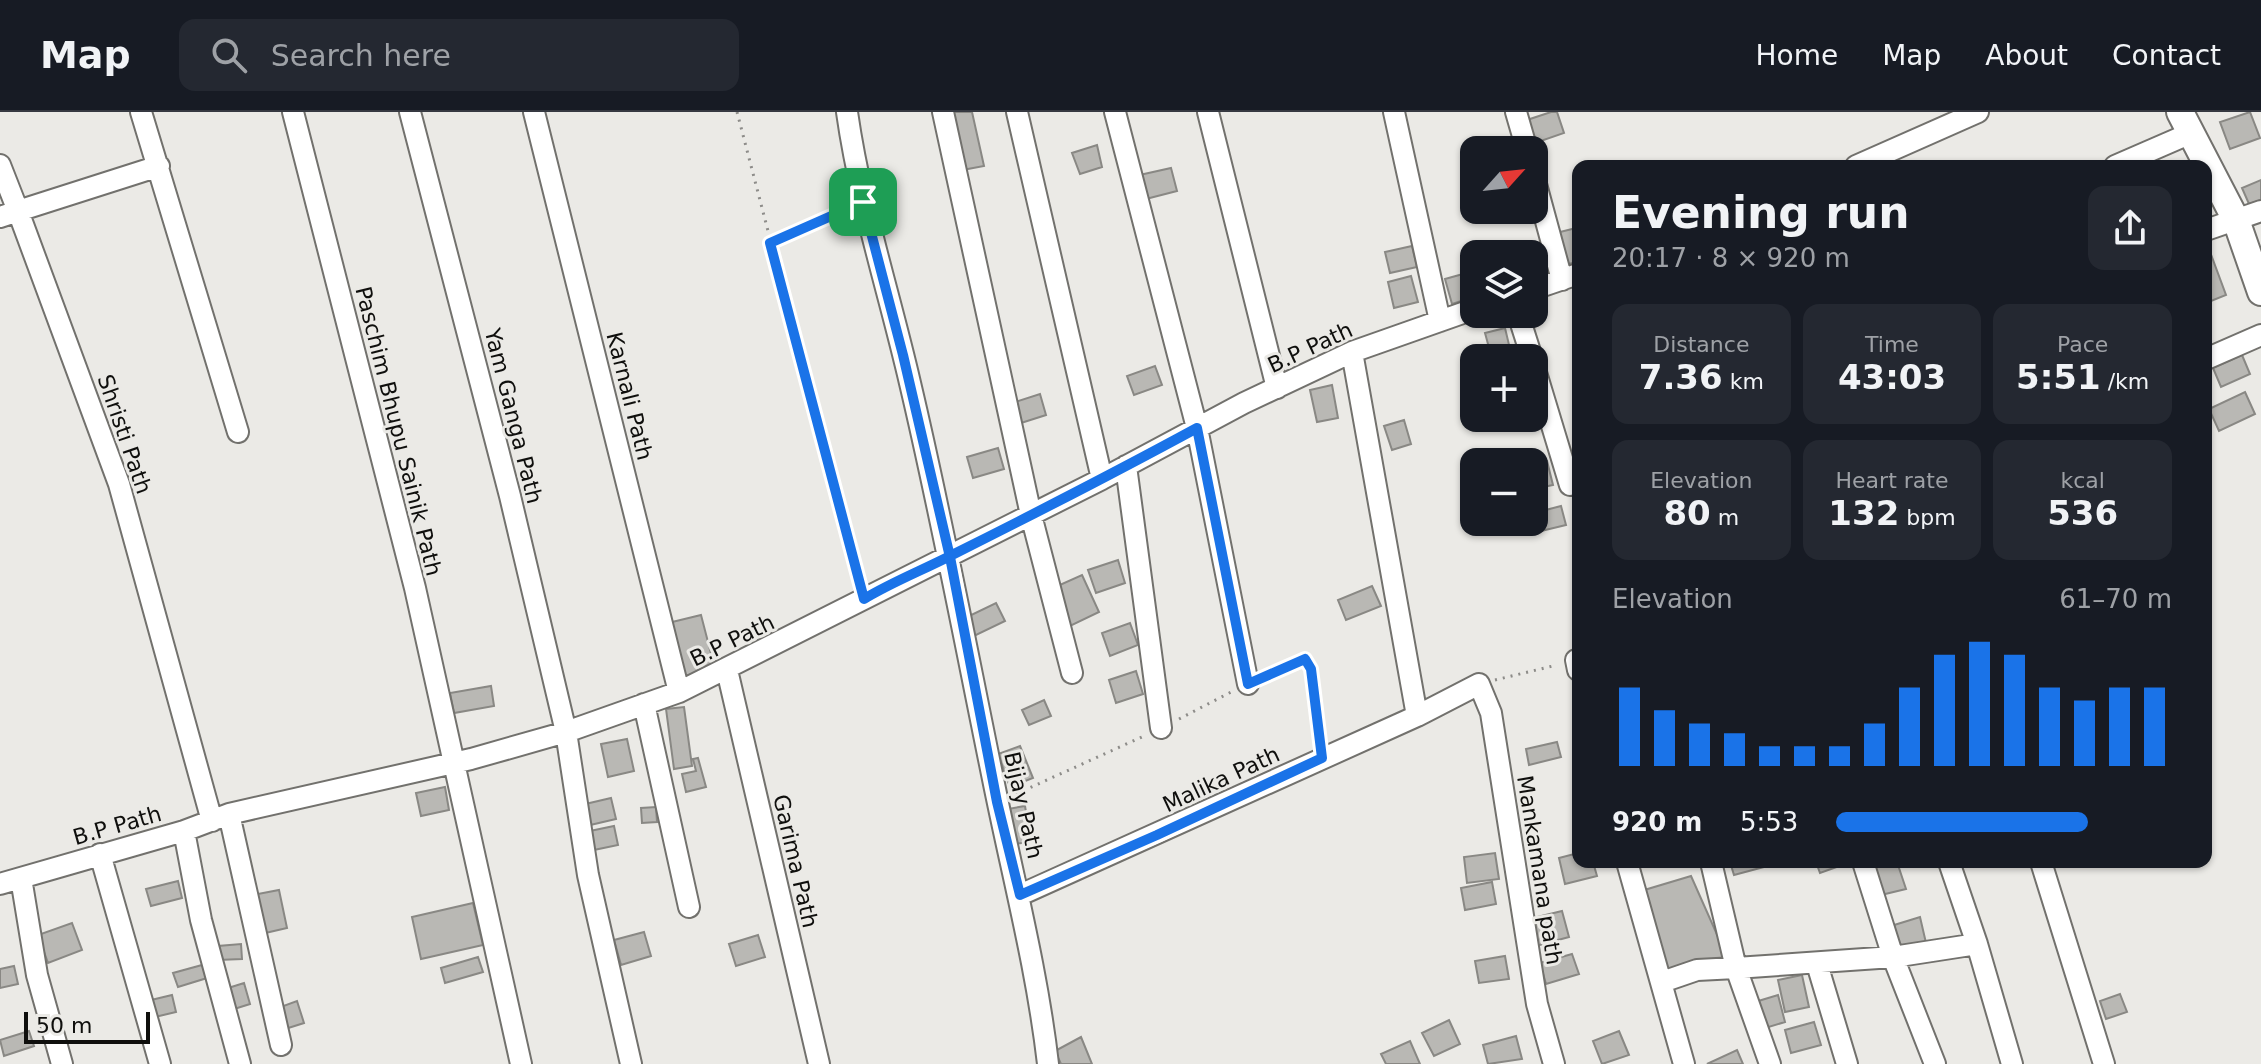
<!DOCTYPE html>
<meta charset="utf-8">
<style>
:root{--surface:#171b24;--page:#242831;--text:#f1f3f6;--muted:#9ea1a6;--line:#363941;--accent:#1a73e8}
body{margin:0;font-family:"DejaVu Sans",sans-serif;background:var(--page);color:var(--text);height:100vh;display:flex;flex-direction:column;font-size:30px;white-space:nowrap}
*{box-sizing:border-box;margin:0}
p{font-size:26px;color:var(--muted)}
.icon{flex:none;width:44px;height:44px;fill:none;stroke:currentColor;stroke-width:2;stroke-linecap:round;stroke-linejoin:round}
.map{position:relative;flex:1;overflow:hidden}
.details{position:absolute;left:1572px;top:48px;width:640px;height:708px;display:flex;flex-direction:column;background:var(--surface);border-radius:16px;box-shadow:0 2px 6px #0004}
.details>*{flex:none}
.needle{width:52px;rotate:63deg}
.tools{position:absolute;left:1460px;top:24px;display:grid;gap:16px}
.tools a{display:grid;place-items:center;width:88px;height:88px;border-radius:16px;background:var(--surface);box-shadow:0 2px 6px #0004;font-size:40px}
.scale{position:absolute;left:24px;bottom:20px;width:126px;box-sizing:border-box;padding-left:8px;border:4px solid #0f0f0d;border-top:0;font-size:22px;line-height:28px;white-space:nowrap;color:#0f0f0d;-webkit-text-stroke:6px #ebeae6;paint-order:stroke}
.pin{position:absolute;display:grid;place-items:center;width:68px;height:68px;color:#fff;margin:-34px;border-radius:16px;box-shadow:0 4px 12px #0006}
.round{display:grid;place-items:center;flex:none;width:84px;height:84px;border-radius:16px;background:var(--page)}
.summary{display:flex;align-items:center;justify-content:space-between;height:136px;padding:0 40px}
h1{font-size:44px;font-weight:800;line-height:60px}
.figures{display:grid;grid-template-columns:repeat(3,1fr);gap:12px;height:136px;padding:8px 40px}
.figures div{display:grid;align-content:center;border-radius:16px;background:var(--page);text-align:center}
.figures b{font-size:34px;font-weight:800}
.figures small{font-size:22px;font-weight:400}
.figures p{font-size:22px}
.chart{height:224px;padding:16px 40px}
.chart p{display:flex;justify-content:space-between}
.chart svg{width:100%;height:144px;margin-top:8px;stroke:var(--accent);stroke-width:6}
ul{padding:0 40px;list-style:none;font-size:26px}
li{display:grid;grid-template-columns:128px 96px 1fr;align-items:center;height:60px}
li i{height:20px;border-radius:10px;background:var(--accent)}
header{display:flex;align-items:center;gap:48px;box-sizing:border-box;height:112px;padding:0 40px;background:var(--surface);border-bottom:2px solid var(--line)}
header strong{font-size:38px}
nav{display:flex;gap:44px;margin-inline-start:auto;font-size:28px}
.search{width:560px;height:72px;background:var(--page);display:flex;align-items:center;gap:20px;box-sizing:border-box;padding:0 28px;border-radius:16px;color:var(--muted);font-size:30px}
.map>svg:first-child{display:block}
</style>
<header>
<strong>Map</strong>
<div class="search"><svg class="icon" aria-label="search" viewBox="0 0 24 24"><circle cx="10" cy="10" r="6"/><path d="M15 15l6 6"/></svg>Search here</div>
<nav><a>Home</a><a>Map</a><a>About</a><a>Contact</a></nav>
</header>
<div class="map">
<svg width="2261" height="952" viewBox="0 0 2261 952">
<rect width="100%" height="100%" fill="#ebeae6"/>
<path fill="#b9b8b4" stroke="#898884" stroke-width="2" d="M945,0H972L984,54L957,59Z
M1551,0H1557L1564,21L1535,31L1527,8Z
M2250,0L2260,26L2230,37L2220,10Z
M1097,33L1102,55L1080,62L1072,41Z
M1171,56L1177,79L1142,88L1135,64Z
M2261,68V88L2249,92L2242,76Z
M1576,116L1578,150L1563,153L1556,121Z
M2206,129L2226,183L2206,191Z
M1412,134L1417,155L1390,161L1385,140Z
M1470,160L1474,185L1452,192L1445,167Z
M1411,164L1418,190L1394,196L1388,170Z
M1505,216L1510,237L1491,243L1485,221Z
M2242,243L2250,262L2221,275L2213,256Z
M1155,254L1162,273L1134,283L1127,264Z
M1332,273L1338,306L1317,310L1310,278Z
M2245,280L2255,302L2219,319L2209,297Z
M1040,282L1046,303L1018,312L1012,291Z
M1404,308L1411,332L1392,338L1384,314Z
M998,336L1004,357L973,366L967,345Z
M1547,349L1553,373L1534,377V353Z
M1561,394L1566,413L1537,420L1534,401Z
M1118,448L1125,471L1096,481L1088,458Z
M1082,463L1099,500L1070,514L1053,476Z
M1372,474L1381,494L1346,508L1338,488Z
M996,491L1005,509L974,524L965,506Z
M701,503L715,557L680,565L668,511Z
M1130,511L1138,533L1110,544L1102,521Z
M1136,559L1143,582L1116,591L1109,568Z
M491,574L494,594L454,601L450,581Z
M1044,588L1051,604L1029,613L1022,598Z
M684,595L692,654L674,657L666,597Z
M627,627L634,659L608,665L601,632Z
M1557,630L1561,645L1529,653L1526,637Z
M1020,634L1033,666L1010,675L998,642Z
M698,646L706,675L686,680L682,662L696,659L693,647Z
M445,675L449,698L421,704L416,681Z
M611,686L616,707L586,714L581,693Z
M1025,694L1031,730L1014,732L1008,697Z
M656,695L657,710L642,711L641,696Z
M614,714L618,733L589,739L585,720Z
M1495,741L1499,767L1467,771L1464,745Z
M1578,741V750H1593L1597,764L1565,772L1559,746Z
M1730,750H1779V751L1734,763Z
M1816,750H1845V752L1820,761Z
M1869,750H1897L1906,777L1881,783Z
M1691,764L1727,845L1666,859L1641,779Z
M178,769L182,786L151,794L146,777Z
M1492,770L1496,792L1465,798L1461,776Z
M279,778L287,816L261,822L253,783Z
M473,791L483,833L421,847L412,805Z
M1562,799L1569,825L1536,834L1529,807Z
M1920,805L1926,831L1897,836L1891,814Z
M72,811L82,838L48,851L38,823Z
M644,820L651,844L621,853L614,828Z
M758,823L765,845L736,854L729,832Z
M241,832L242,847L218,848V834Z
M1572,842L1579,862L1546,872L1540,851Z
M1505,844L1509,867L1479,871L1475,849Z
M478,845L483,860L445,871L441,856Z
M202,853L207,866L178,875L173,861Z
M14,854L18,872L0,876V857Z
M1802,863L1809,895L1785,900L1778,868Z
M244,871L250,892L231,898L225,877Z
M2120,882L2127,900L2106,907L2100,889Z
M172,883L176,900L155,905L151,888Z
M1778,883L1785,910L1762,917L1755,890Z
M297,889L304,911L282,918L275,897Z
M1449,908L1460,932L1434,944L1422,921Z
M1814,910L1821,933L1791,941L1785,918Z
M29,919L34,934L4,944L0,928Z
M1619,919L1629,943L1602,952L1593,929Z
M1516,924L1522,947L1488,952L1483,933Z
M1081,925L1092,952H1061L1055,939Z
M1410,929L1420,952H1386L1381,942Z
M1737,938L1743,952H1707Z"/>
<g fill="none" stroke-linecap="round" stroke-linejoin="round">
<g stroke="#72716d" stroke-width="24">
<path id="minor" d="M141,0L238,320
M293,0L415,476L521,952
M410,0L510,384L566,620L588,763L631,952
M534,0L679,580
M847,0C860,92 889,180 910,271C941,402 966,535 993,667C1012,762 1037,856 1048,952
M943,0L1031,403L1072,561
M1017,0L1102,367
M1115,0L1197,316L1248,572
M1208,0L1277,276
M1394,0L1440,209
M1516,0L1527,38
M0,53L18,99L0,105
M159,54L18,99L119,372L212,709
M1856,54L1978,0
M2115,54L2191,21
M1534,65L1562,168
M2206,118L2261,99
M1534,177L1578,162
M1518,202L1532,246
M1352,240L1417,604
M2206,247L2261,223
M1534,254L1570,373
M1126,354L1161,616
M1576,548L1578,558
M727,558L819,952
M644,592L689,795
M229,702L281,933
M184,719L201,808L240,952
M100,742L160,952
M1627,750L1684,952
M1863,750L1893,845L1935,952
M2041,750L2104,952
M21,766L37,863L62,952
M0,772L184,719L229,702L471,647L566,620L679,580L1102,367L1244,291L1352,240L1474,197
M1020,783L1417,604L1479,572L1491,601L1537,892L1554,952
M1977,832L2012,952
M1817,852L1847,952
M1662,870L1697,858L1736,856L1711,750
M1770,952L1736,856L1893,845L1977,832L1949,750"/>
</g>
<g stroke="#72716d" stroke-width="30">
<path id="tertiary" d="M2180,0L2236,108L2261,180"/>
</g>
<path stroke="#8d8c89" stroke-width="3" stroke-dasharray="2 6" stroke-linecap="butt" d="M737,0L859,468
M771,130L848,96
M1265,564L1305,547L1308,551L1320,630
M1495,568L1557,553
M1179,607L1233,579
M1016,682L1144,624"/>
<use href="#minor" stroke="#fff" stroke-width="20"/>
<use href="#tertiary" stroke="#fff" stroke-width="26"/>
</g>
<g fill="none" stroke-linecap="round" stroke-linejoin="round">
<g stroke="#fff" stroke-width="16">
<path id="route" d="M863,90L903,243L950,445L997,690L1020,783L1157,723L1322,646L1311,557L1305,547L1248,572L1197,316C1116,360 1034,402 952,443C923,458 892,470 864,487L770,131L863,90"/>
</g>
<use href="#route" stroke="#1a73e8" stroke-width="10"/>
</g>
<g text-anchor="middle" stroke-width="6" stroke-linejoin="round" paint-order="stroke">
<g font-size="22" fill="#0f0f0d" stroke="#ebeae6">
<text transform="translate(1310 235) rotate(-25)" y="8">B.P Path</text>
<text transform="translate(630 284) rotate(76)" y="8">Karnali Path</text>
<text transform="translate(514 304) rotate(76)" y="8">Yam Ganga Path</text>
<text transform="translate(399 319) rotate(76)" y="8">Paschim Bhupu Sainik Path</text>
<text transform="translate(125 322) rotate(71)" y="8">Shristi Path</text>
<text transform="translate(732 528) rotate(-26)" y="8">B.P Path</text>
<text transform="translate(1221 667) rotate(-25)" y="8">Malika Path</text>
<text transform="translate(1024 693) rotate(77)" y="8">Bijay Path</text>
<text transform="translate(117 713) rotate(-16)" y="8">B.P Path</text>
<text transform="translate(796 749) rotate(77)" y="8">Garima Path</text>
<text transform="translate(1540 758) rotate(81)" y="8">Mankamana path</text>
</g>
</g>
</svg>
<div class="tools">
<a><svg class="needle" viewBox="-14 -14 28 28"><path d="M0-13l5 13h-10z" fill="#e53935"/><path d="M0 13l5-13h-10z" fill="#9ea1a6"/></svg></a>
<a><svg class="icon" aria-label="layers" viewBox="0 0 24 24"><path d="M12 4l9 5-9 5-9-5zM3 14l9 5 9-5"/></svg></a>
<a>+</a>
<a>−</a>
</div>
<div class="scale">50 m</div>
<div class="pin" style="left:863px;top:90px;background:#1e9e55"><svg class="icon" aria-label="arrive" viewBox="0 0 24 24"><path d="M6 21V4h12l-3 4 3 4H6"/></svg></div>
<section class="details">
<div class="summary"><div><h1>Evening run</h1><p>20:17 · 8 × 920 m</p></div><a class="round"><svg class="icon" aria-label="share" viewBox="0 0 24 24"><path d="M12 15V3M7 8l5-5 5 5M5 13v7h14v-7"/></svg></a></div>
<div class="figures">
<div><p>Distance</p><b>7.36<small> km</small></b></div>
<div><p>Time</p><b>43:03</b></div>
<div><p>Pace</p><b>5:51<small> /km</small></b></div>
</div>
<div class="figures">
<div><p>Elevation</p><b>80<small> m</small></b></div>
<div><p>Heart rate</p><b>132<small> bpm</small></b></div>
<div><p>kcal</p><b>536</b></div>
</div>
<div class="chart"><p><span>Elevation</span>61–70 m</p>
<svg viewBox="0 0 160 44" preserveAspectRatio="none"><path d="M5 44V20M15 44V27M25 44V31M35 44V34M45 44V38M55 44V38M65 44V38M75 44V31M85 44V20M95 44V10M105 44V6M115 44V10M125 44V20M135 44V24M145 44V20M155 44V20"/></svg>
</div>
<ul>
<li><b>920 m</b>5:53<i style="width:75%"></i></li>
</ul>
</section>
</div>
